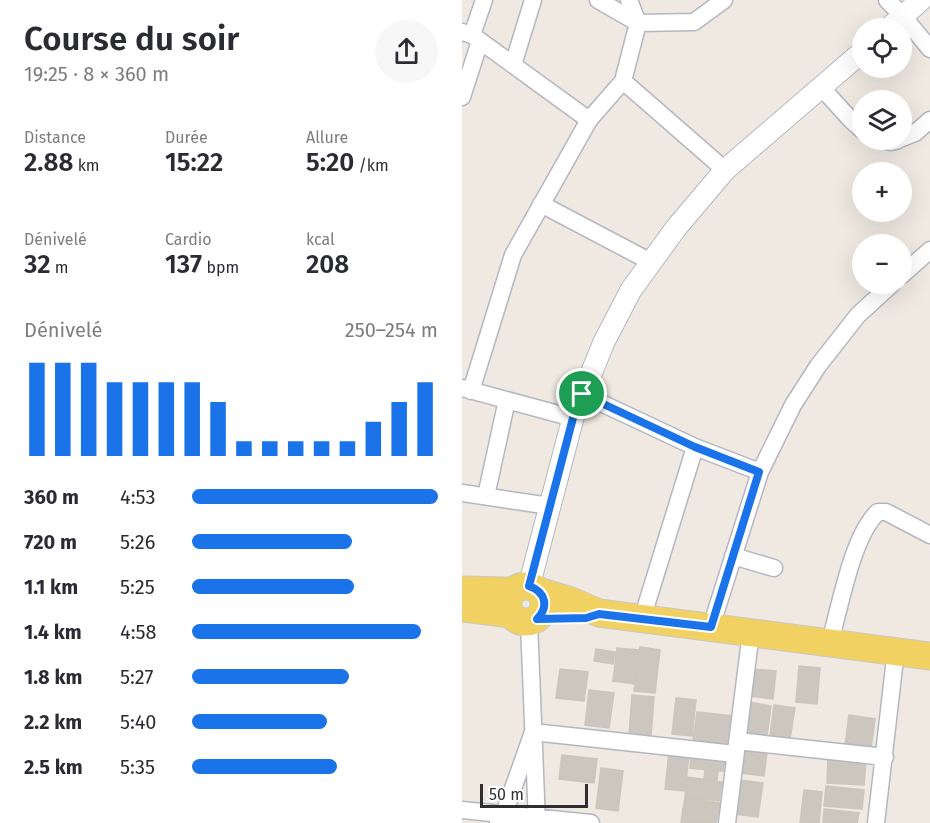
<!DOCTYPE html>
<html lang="fr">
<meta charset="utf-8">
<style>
:root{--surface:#fff;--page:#f7f7f7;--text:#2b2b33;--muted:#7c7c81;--accent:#1a73e8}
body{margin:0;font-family:"Fira Sans",sans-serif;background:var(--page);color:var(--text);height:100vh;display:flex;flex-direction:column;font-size:22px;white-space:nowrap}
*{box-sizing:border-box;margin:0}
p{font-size:20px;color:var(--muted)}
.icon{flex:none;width:33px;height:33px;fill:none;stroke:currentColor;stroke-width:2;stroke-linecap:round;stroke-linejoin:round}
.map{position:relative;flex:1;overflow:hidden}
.panel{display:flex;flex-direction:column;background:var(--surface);width:462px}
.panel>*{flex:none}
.tools{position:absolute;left:390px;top:18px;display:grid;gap:12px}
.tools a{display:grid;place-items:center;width:60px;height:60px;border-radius:50%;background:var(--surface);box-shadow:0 6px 24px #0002;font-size:30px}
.scale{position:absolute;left:18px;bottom:15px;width:108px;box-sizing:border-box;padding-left:6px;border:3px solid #2e2e2e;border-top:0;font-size:16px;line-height:21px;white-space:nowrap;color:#2e2e2e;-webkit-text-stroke:4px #fff;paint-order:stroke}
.pin{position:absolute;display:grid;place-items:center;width:51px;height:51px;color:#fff;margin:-26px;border:3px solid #fff;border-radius:50%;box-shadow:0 2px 6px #0007}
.round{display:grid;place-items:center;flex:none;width:63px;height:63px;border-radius:32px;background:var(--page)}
.summary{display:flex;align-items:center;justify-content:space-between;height:102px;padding:0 24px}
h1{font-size:33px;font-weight:600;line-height:45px}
.stats{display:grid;grid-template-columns:repeat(3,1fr);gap:9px;height:102px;padding:6px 24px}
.stats div{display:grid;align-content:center}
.stats b{font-size:26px;font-weight:600}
.stats small{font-size:16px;font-weight:400}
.stats p{font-size:16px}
.chart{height:168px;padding:12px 24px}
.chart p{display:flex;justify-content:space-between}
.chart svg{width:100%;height:108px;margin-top:6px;stroke:var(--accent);stroke-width:6}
ul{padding:0 24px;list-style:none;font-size:20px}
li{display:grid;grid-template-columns:96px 72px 1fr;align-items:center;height:45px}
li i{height:15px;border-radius:8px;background:var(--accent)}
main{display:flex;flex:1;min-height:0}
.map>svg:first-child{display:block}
</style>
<main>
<section class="panel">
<div class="summary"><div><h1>Course du soir</h1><p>19:25 · 8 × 360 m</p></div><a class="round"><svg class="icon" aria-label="share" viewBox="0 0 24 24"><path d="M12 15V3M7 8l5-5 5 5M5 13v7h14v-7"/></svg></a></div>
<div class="stats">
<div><p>Distance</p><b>2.88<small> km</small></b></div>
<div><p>Durée</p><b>15:22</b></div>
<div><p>Allure</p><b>5:20<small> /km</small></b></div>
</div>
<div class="stats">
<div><p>Dénivelé</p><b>32<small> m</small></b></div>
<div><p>Cardio</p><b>137<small> bpm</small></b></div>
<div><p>kcal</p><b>208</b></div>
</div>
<div class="chart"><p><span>Dénivelé</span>250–254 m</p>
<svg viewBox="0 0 160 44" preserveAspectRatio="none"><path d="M5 44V6M15 44V6M25 44V6M35 44V14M45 44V14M55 44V14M65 44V14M75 44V22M85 44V38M95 44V38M105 44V38M115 44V38M125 44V38M135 44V30M145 44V22M155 44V14"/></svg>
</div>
<ul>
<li><b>360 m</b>4:53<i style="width:100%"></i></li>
<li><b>720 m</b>5:26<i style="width:65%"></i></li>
<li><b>1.1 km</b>5:25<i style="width:66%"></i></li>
<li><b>1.4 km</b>4:58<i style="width:93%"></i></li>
<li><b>1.8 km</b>5:27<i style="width:64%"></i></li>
<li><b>2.2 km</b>5:40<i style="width:55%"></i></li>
<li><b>2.5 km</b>5:35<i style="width:59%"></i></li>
</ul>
</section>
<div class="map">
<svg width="468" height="823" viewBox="0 0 468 823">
<rect width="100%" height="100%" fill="#efe9e1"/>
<path fill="#cbc7bf" stroke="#cbc5ba" stroke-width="1.5" d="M178,647L198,650L193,693L172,691Z
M155,648L177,650L173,684L151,681Z
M134,649L153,652L151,664L132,661Z
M337,666L358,668L355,704L334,702Z
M98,669L126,672L122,701L94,698Z
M291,669L314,671L311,699L288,696Z
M127,690L152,693L147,728L123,725Z
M170,695L192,697L189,737L167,735Z
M214,698L234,700L230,736L210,734Z
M287,702L309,706L305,736L282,733Z
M312,705L333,708L328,739L308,736Z
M235,712L271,716L267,744L231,740Z
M387,715L413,719L409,749L383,745Z
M283,749L305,752L302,776L280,773Z
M207,752L227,754L223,791L203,789Z
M229,753L263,757L261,771L228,768Z
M100,755L135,759L132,783L97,779Z
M366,758L404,760L402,785L365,783Z
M139,768L161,771L156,811L134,808Z
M243,770L256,771L255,780L242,779Z
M225,777L260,782L257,801L223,796Z
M277,780L301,783L296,817L272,814Z
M364,786L402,790L400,809L362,806Z
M342,790L360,792L357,823H338Z
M223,797L258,803L254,823L219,822Z
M362,809L397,813L395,823H361Z"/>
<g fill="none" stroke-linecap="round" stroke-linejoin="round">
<g stroke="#b4b7c1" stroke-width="19">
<path id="minor" d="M136,0L176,23L232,22L262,0
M425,0L441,16L468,49
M0,32L10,35L127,120
M10,35L22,0
M51,65L71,0
M161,81L263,170
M359,87L388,119L400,130
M0,97L18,41
M440,138L453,133L468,120
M421,140L429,142L436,140
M79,204L189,262
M440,275L468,250
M0,388L111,418
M9,391L51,255L127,120L161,81L176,23L167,0
M120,394L233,447L298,472
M0,493L88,506
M24,496L45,400
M271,556L312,568
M180,619L233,447
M67,622L75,823
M249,627L298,472L331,405L356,366L396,315L430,284
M368,642C378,607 390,536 416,512H424L468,535
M275,741L423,757
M0,810L129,823
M36,823L42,814L71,732L273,754
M265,823L289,632
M414,823L434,650"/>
</g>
<g stroke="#b4b7c1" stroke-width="23">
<path id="tertiary" d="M427,28L459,0
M67,586L111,418L142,342L169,290L214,228L263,170L400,52"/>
</g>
<g stroke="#c9c9c9" stroke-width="29">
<path id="primary" d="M46 604a18 18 0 1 1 36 0a18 18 0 1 1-36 0Z
M0,590L51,591
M79,592L109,601L137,613L468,656
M0,608L49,614"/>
</g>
<use href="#minor" stroke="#fff" stroke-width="16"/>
<use href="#tertiary" stroke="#fff" stroke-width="21"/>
<use href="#primary" stroke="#f2d163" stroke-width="27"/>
</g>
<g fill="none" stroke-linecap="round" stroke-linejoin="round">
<g stroke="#fff" stroke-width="12">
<path id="route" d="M120,394L233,447L297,472L249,627L137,614L124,618L75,619C87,607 84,592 67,586L111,418Z"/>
</g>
<use href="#route" stroke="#1a73e8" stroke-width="8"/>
</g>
</svg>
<div class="tools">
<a><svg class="icon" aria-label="locate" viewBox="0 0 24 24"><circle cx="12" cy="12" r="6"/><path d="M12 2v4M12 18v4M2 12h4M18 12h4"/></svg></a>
<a><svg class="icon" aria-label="layers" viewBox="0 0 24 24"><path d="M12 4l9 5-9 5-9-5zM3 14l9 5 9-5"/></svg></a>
<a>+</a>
<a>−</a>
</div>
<div class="scale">50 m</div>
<div class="pin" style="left:120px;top:394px;background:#1e9e55"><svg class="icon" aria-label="arrive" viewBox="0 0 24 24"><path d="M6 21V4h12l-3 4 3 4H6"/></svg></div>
</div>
</main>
